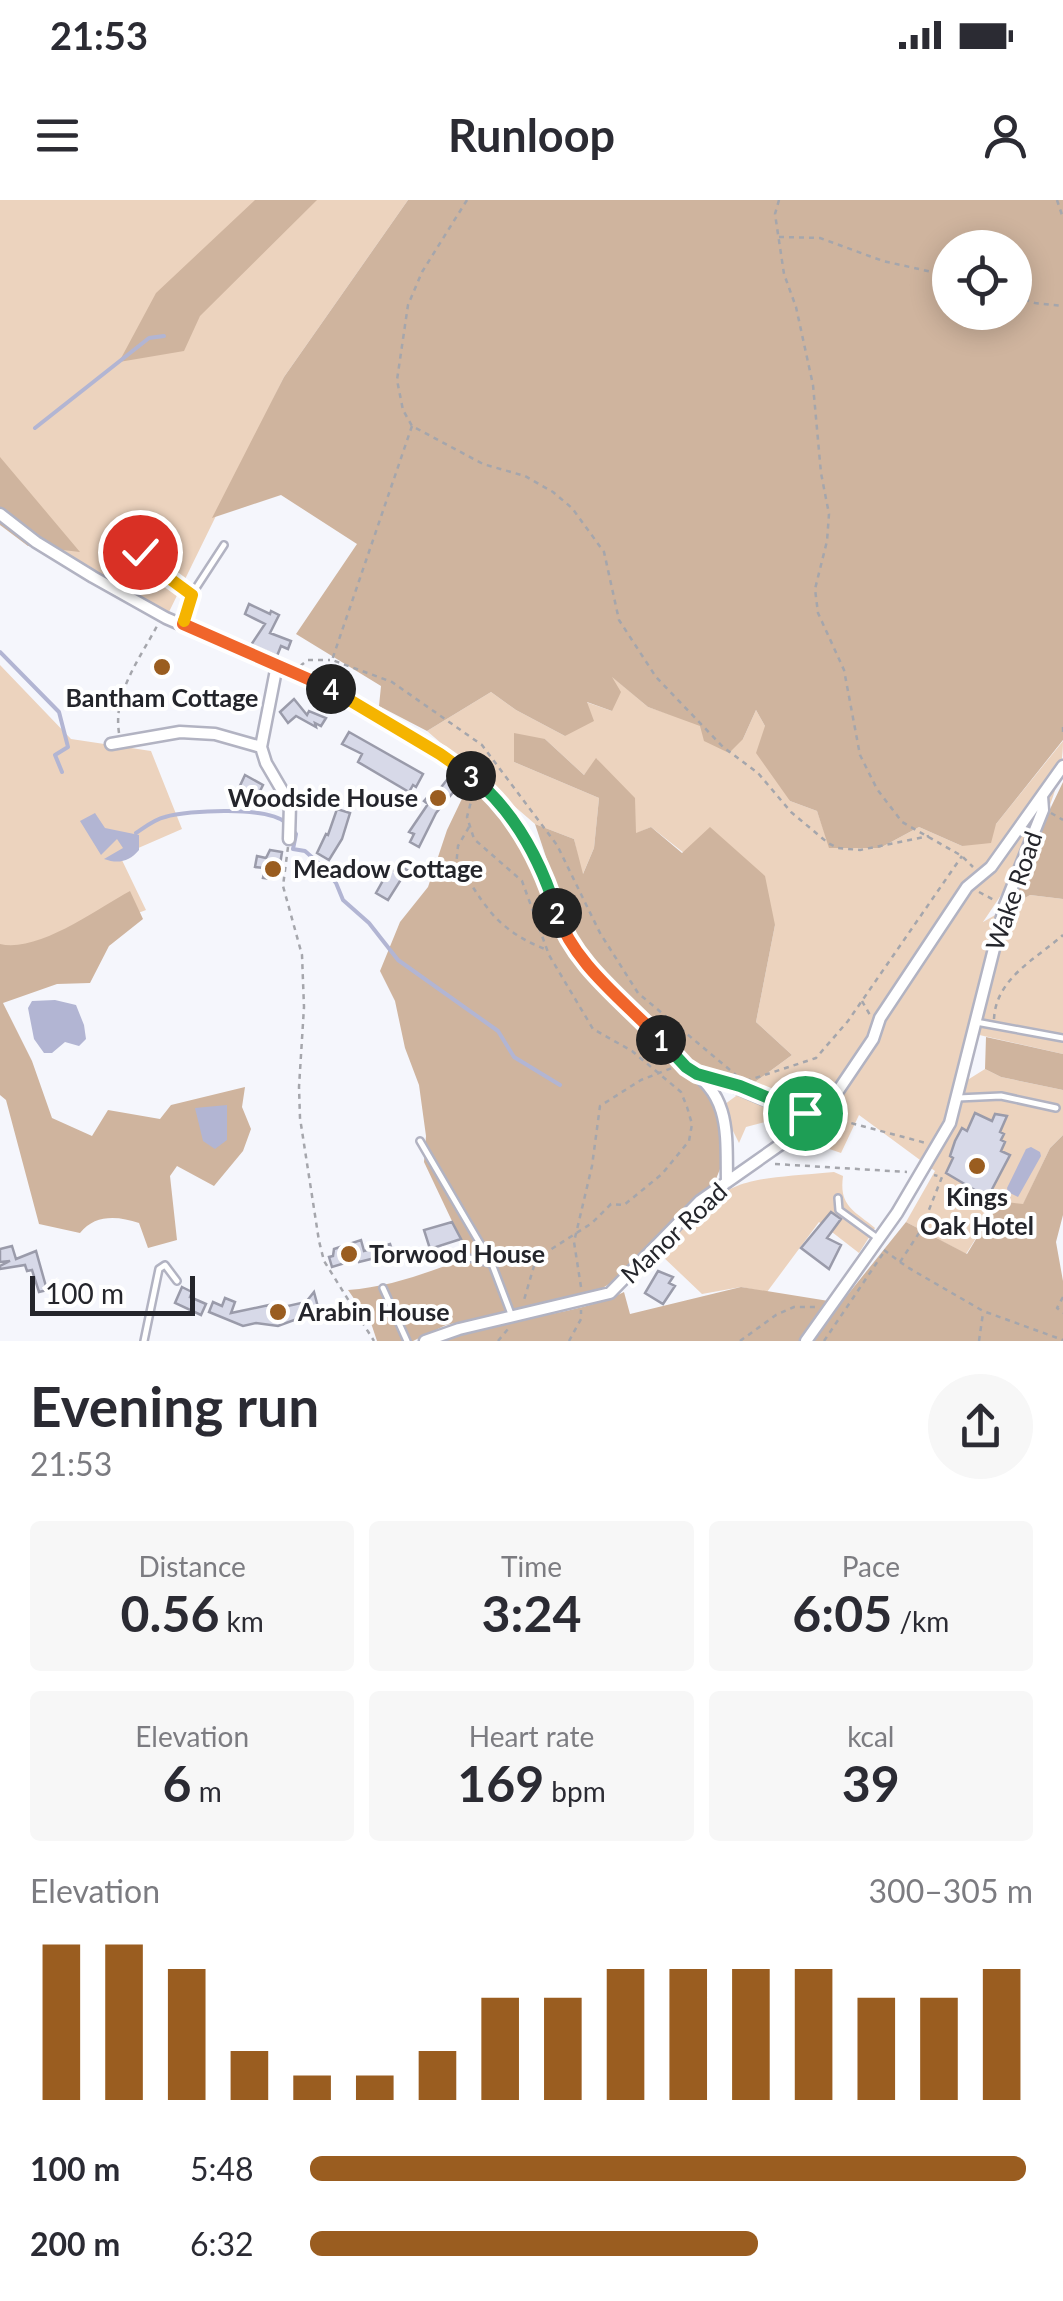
<!DOCTYPE html>
<meta charset="utf-8">
<style>
:root{--surface:#fff;--page:#f7f7f7;--text:#2b2b33;--muted:#7c7c81;--accent:#9a5d20}
body{margin:0;font-family:Lato,sans-serif;background:var(--page);color:var(--text);height:100vh;display:flex;flex-direction:column;font-size:38px;white-space:nowrap}
*{box-sizing:border-box;margin:0}
p{font-size:32px;color:var(--muted)}
.icon{flex:none;width:55px;height:55px;fill:none;stroke:currentColor;stroke-width:2;stroke-linecap:round;stroke-linejoin:round}
.map{position:relative;height:1141px;overflow:hidden}
.drawer{display:flex;flex-direction:column;background:var(--surface);flex:1}
.drawer>*{flex:none}
.fabs{position:absolute;left:932px;top:30px;display:grid;gap:20px}
.fabs a{display:grid;place-items:center;width:100px;height:100px;border-radius:50%;background:var(--surface);box-shadow:0 5px 25px #0003;font-size:50px}
.scale{position:absolute;left:30px;bottom:25px;width:165px;box-sizing:border-box;padding-left:10px;border:5px solid #24252b;border-top:0;font-size:28px;line-height:35px;white-space:nowrap;color:#24252b;-webkit-text-stroke:8px #fff;paint-order:stroke}
.pin{position:absolute;display:grid;place-items:center;width:85px;height:85px;color:#fff;margin:-42px;border:5px solid #fff;border-radius:50%;box-shadow:0 2px 10px #0007}
.km{position:absolute;width:50px;height:50px;margin:-25px;border-radius:50%;background:#222;color:#fff;font-size:28px;line-height:50px;text-align:center}
.round{display:grid;place-items:center;flex:none;width:105px;height:105px;border-radius:52px;background:var(--page)}
.headline{display:flex;align-items:center;justify-content:space-between;height:170px;padding:0 30px}
h1{font-size:55px;font-weight:700;line-height:75px}
.metrics{display:grid;grid-template-columns:repeat(3,1fr);gap:15px;height:170px;padding:10px 30px}
.metrics div{display:grid;align-content:center;border-radius:10px;background:var(--page);text-align:center}
.metrics b{font-size:50px;font-weight:700}
.metrics small{font-size:28px;font-weight:400}
.metrics p{font-size:28px}
.chart{height:280px;padding:20px 30px}
.chart p{display:flex;justify-content:space-between}
.chart svg{width:100%;height:180px;margin-top:10px;stroke:var(--accent);stroke-width:6}
ul{padding:0 30px;list-style:none;font-size:32px}
li{display:grid;grid-template-columns:160px 120px 1fr;align-items:center;height:75px}
li i{height:25px;border-radius:12px;background:var(--accent)}
.status{display:flex;justify-content:space-between;align-items:center;height:70px;padding:0 50px;background:var(--surface);direction:ltr}
.status svg{height:28px;fill:currentColor}
header{display:flex;justify-content:space-between;align-items:center;height:130px;padding:0 30px;background:var(--surface);font-size:45px;font-weight:700}
.map>svg:first-child{display:block}
</style>
<div class="status"><b>21:53</b><svg viewBox="0 0 49 12"><path d="M0 12V9h3v3zM5 12V6h3v6zM10 12V3h3v9zM15 12V0h3v12zM26 1h20v11H26zM47 4h2v5h-2z"/></svg></div>
<header><svg class="icon" aria-label="menu" viewBox="0 0 24 24"><path d="M4 6h16M4 12h16M4 18h16"/></svg>Runloop<svg class="icon" aria-label="person" viewBox="0 0 24 24"><circle cx="12" cy="8" r="4"/><path d="M4 21q1-7 8-7t8 7"/></svg></header>
<div class="map">
<svg width="1063" height="1141" viewBox="0 0 1063 1141">
<rect width="100%" height="100%" fill="#f5f6fc"/>
<path fill="#ecd3be" d="M0,0H408L284,177L166,418L27,345L0,324Z
M0,465L71,539L151,551L182,629L120,656L146,710L0,766Z
M609,474L648,507L743,539L756,510L765,526L790,601L817,611L830,648H880L919,627L962,646L996,624L1063,541C1063,605 1018,670 983,722L1030,695L1063,699V854L975,834L969,879L985,869L1001,877L1063,890V935L1050,948L1023,1005L999,1002L966,1054L906,1022L935,971L859,915L841,953L795,937L794,914L746,927L739,943L721,907L792,855L756,822L775,725L651,627L635,634L597,559L584,575L545,539L514,562L599,598L594,648L582,676L574,639L535,624L427,531L491,492L516,510L565,536L586,502L612,511Z
M834,972L843,976C839,1006 853,1010 875,1028L859,1053L819,1022L767,1092L741,1087L702,1094L660,1054C728,975 734,981 834,972Z"/>
<path fill="#cfb49e" fill-rule="evenodd" d="M255,0H317L200,116L184,151L119,162L156,93Z
M408,0H1063V540L996,624L991,643L962,646L919,627L880,648H829L817,611L790,601L756,553L765,526L756,510L743,539L729,553L704,541L700,526L648,507L612,477L621,492L612,511L587,502L594,521L565,536L516,510L491,492L427,531L379,506L381,486L296,434L357,344L281,295L212,318L284,177ZM950,48H1015V112H950Z
M0,257L80,352L28,346L0,325Z
M514,533L545,539L584,575L596,558L635,598L636,633L651,627L682,653L710,627L765,676L775,725L756,822L792,855L755,882L696,864L601,773L576,737L565,714L535,624L574,639L583,674L594,648L599,598L514,562Z
M470,582L524,640L567,743L719,906L724,959L714,984L696,998L629,1072L591,1095L446,1125L413,1141H377L371,1123L348,1090C391,1087 429,1072 469,1057L424,962L426,936L419,885L405,848L395,801L380,771L400,722L428,687L447,630Z
M1063,582V699L1030,695L1013,705L1028,655Z
M130,691L143,719L109,746L90,783L57,784L3,803L32,861L52,918L92,936L108,910L160,919L171,905L245,887L242,907L251,929L243,951L214,986L177,966L170,976L177,1040L148,1048L139,1023C118,1016 95,1014 80,1033L39,1024L6,900L0,895V744C38,753 97,709 130,691Z
M986,837L1063,854V890L1001,877L985,869Z
M1063,935V1015L1056,1042L1063,1081V1141H429C491,1115 563,1122 624,1092L630,1114L741,1087L841,1103L906,1022L967,1054L999,1001L1023,1004L1050,948Z"/>
<path fill="#b2b5d3" d="M95,613L105,628L139,635V650C129,662 118,664 104,659L123,648L117,639L101,655L80,621Z
M55,800L76,805L84,825L86,839L79,846L65,842L52,853H44L34,839L28,808L32,801Z
M227,905V940L215,949L203,941L195,908Z
M1031,947L1040,952L1041,956L1018,997L1008,992L1007,988L1026,949Z"/>
<g fill="none" stroke-linecap="round" stroke-linejoin="round">
<path stroke="#b2b5d3" stroke-width="4" d="M35,228L149,138L164,136
M0,452L59,512L68,547L55,555L62,572
M292,629L296,634L293,649L305,651L323,667L336,683L343,700L369,723L398,760L498,831L514,857L560,885
M136,633C145,627 155,619 165,617C188,610 269,606 286,623"/>
</g>
<path fill="#d7d9e8" stroke="#9a9baa" stroke-width="2.5" d="M135,327L145,340L128,353L118,340Z
M249,404L270,414L271,411L279,415L270,433L291,441L288,449L281,446L277,456L251,445L265,424L245,414Z
M294,499L307,515L309,511L326,518L321,526L315,523L316,527L296,516L288,523L280,512Z
M349,532L423,574L416,587L413,585L409,592L358,562L362,554L342,544Z
M245,575L263,585L256,599L238,590Z
M450,576L460,584L436,613L419,647L410,642L414,634L409,632L428,604L424,601L432,592L435,595Z
M337,609L350,613L342,639L329,660L317,653L326,634L328,635Z
M270,650L282,652L279,671L273,670L272,679L263,678L265,668L255,667L257,656L266,658Z
M400,666L407,670L388,700L376,693L390,668L396,672Z
M975,913L992,921L995,914L1007,916L1000,932L1004,934L1001,940L1005,942L1001,951L1010,955L989,995L985,996L946,973L953,958L950,956L955,941L962,928L967,931Z
M831,1012L841,1019L827,1038L841,1045L829,1069L801,1048Z
M452,1022L461,1039L430,1049L424,1030Z
M361,1040L364,1051L390,1044L395,1059L377,1064L375,1058L359,1062L358,1059L332,1067L329,1057L333,1056L334,1049Z
M12,1046L16,1059L36,1051L47,1090L39,1092L32,1070L27,1071L25,1065L0,1069V1066L10,1061L0,1062V1049Z
M658,1071L673,1077L669,1083L675,1086L663,1104L645,1093Z
M182,1087L192,1092L190,1097L206,1104L201,1115L175,1103Z
M314,1092L319,1111L278,1126L256,1123L243,1126L209,1112L213,1102L222,1106L225,1098L235,1102L231,1113L269,1105L270,1110L306,1102Z"/>
<g fill="none" stroke-linecap="round" stroke-linejoin="round">
<g stroke="#b2b3c2" stroke-width="10">
<path id="service" d="M140,352L159,371L193,395
M183,424L194,391L224,345
M976,822L1063,838
M958,898L1001,896L1056,908
M420,941L492,1064L511,1114
M838,998L839,1010L876,1037
M465,1057L489,1063
M383,1088L407,1141
M144,1141L159,1069L165,1065L177,1081"/>
</g>
<g stroke="#b2b3c2" stroke-width="15">
<path id="minor" d="M0,314L36,342L93,377L166,418L328,488L440,553L476,580L525,637L538,660L563,731L581,758L686,867C732,895 726,936 727,982
M277,465L261,547L266,563L290,604L289,639
M111,544L180,532L215,534L261,547
M698,874C740,885 779,911 821,916
M425,1141L459,1129L610,1093L700,1001L821,916L873,839L880,818L967,687L991,667L1063,566
M806,1141L897,1013L950,923L1005,705L1043,610L1042,596"/>
</g>
<path stroke="#a5a6ac" stroke-width="2.5" stroke-dasharray="5 5" stroke-linecap="butt" d="M467,0L422,72L408,105L397,180L403,210L412,226L483,264L525,276L553,292L572,308L604,352L619,420L656,477L723,547L758,573L791,612L828,643L838,648L860,650L929,636
M779,0L775,14L784,74L796,107L813,185L821,273L829,314L827,341L815,389L818,413L844,470L860,555L877,589L902,622L962,656L973,667
M1057,0L1063,18
M779,37L820,38L883,61L950,76
M1015,96L1035,103L1063,106
M412,226L332,460L392,482L482,545L557,645L600,733L638,793L736,875
M300,466L308,460H330
M1063,527V533
M119,533C113,493 139,460 157,426
M481,573L491,559
M473,594L467,617L474,639L522,681L549,755L593,829L632,851L681,892L687,907L692,924L689,941L662,974L624,1005L611,1004L592,1023L536,1059L524,1100
M1051,613L1063,620
M469,627L458,646L456,667C472,682 474,691 486,706C500,726 523,741 545,749
M288,647L283,686L302,755L304,807L299,887L300,918L319,1041L324,1061L374,1141
M979,692L994,700
M862,801L870,815
M994,819C996,778 1036,759 1063,735
M746,881L816,858L848,821L962,656
M832,918L926,943
M775,964L907,972
M884,1050L907,1067L983,1111L1063,1140
M900,1062L921,1030L942,977L934,975
M581,1087L574,1042L592,966L600,906L641,880L672,868
M1063,1097L1057,1108L1063,1113
M498,1141L508,1129
M569,1141L581,1119V1110
M740,1141L776,1115L794,1107H818
M824,1141L884,1052
M979,1141L983,1113"/>
<use href="#service" stroke="#fff" stroke-width="5"/>
<use href="#minor" stroke="#fff" stroke-width="10"/>
</g>
<g fill="none" stroke-linecap="round" stroke-linejoin="round">
<g stroke="#fff" stroke-width="20">
<path id="split-1" d="M661,840L686,867L697,874L740,886L805,913"/>
</g>
<g stroke="#fff" stroke-width="20">
<path id="split-2" d="M557,713C574,765 625,801 661,840"/>
</g>
<g stroke="#fff" stroke-width="20">
<path id="split-3" d="M471,576C515,611 541,661 557,713"/>
</g>
<g stroke="#fff" stroke-width="20">
<path id="split-4" d="M331,489L440,554L471,576"/>
</g>
<g stroke="#fff" stroke-width="20">
<path id="split-5" d="M184,421L183,424L331,489"/>
</g>
<g stroke="#fff" stroke-width="20">
<path id="split-6" d="M140,352L158,370L192,395L184,421"/>
</g>
<use href="#split-1" stroke="#22a559" stroke-width="12"/>
<use href="#split-2" stroke="#f0652b" stroke-width="12"/>
<use href="#split-3" stroke="#22a559" stroke-width="12"/>
<use href="#split-4" stroke="#f5b400" stroke-width="12"/>
<use href="#split-5" stroke="#f0652b" stroke-width="12"/>
<use href="#split-6" stroke="#f5b400" stroke-width="12"/>
</g>
<g fill="#9a5d20" stroke="#fff" stroke-width="4">
<circle cx="162" cy="467" r="10"/>
<circle cx="438" cy="598" r="10"/>
<circle cx="273" cy="669" r="10"/>
<circle cx="977" cy="966" r="10"/>
<circle cx="349" cy="1054" r="10"/>
<circle cx="278" cy="1112" r="10"/>
</g>
<g text-anchor="middle" stroke-width="8" stroke-linejoin="round" paint-order="stroke">
<g font-size="25" font-weight="bold" fill="#24252b" stroke="#fff" text-anchor="start">
<text x="162" y="507" text-anchor="middle">Bantham Cottage</text>
<text x="418" y="607" text-anchor="end">Woodside House</text>
<text x="293" y="678">Meadow Cottage</text>
<text x="977" y="1006" text-anchor="middle">Kings<tspan x="977" dy="29">Oak Hotel</tspan></text>
<text x="369" y="1063">Torwood House</text>
<text x="298" y="1121">Arabin House</text>
</g>
<g font-size="25" fill="#24252b" stroke="#fff">
<text transform="translate(1014 691) rotate(-71)" y="9">Wake Road</text>
<text transform="translate(674 1033) rotate(-43)" y="9">Manor Road</text>
</g>
</g>
</svg>
<div class="fabs">
<a><svg class="icon" aria-label="locate" viewBox="0 0 24 24"><circle cx="12" cy="12" r="6"/><path d="M12 2v4M12 18v4M2 12h4M18 12h4"/></svg></a>
</div>
<div class="scale">100 m</div>
<div class="pin" style="left:805px;top:913px;background:#1e9e55"><svg class="icon" aria-label="arrive" viewBox="0 0 24 24"><path d="M6 21V4h12l-3 4 3 4H6"/></svg></div>
<div class="pin" style="left:140px;top:352px;background:#d93025"><svg class="icon" aria-label="check" viewBox="0 0 24 24"><path d="M5 12l5 5 9-10"/></svg></div>
<b class="km" style="left:661px;top:840px">1</b>
<b class="km" style="left:557px;top:713px">2</b>
<b class="km" style="left:471px;top:576px">3</b>
<b class="km" style="left:331px;top:489px">4</b>
</div>
<section class="drawer">
<div class="headline"><div><h1>Evening run</h1><p>21:53</p></div><a class="round"><svg class="icon" aria-label="share" viewBox="0 0 24 24"><path d="M12 15V3M7 8l5-5 5 5M5 13v7h14v-7"/></svg></a></div>
<div class="metrics">
<div><p>Distance</p><b>0.56<small> km</small></b></div>
<div><p>Time</p><b>3:24</b></div>
<div><p>Pace</p><b>6:05<small> /km</small></b></div>
</div>
<div class="metrics">
<div><p>Elevation</p><b>6<small> m</small></b></div>
<div><p>Heart rate</p><b>169<small> bpm</small></b></div>
<div><p>kcal</p><b>39</b></div>
</div>
<div class="chart"><p><span>Elevation</span>300–305 m</p>
<svg viewBox="0 0 160 44" preserveAspectRatio="none"><path d="M5 44V6M15 44V6M25 44V12M35 44V32M45 44V38M55 44V38M65 44V32M75 44V19M85 44V19M95 44V12M105 44V12M115 44V12M125 44V12M135 44V19M145 44V19M155 44V12"/></svg>
</div>
<ul>
<li><b>100 m</b>5:48<i style="width:99%"></i></li>
<li><b>200 m</b>6:32<i style="width:62%"></i></li>
</ul>
</section>
